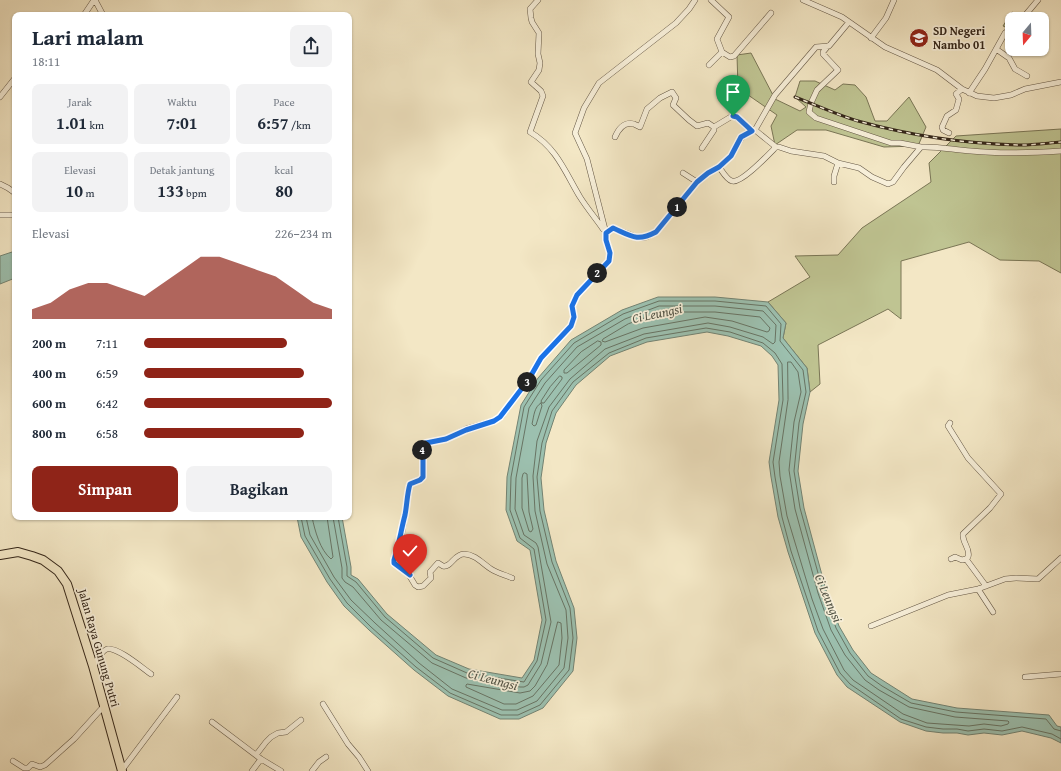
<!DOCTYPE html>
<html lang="id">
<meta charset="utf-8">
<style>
:root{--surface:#fff;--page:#f2f2f3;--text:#1f2937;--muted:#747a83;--accent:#8f2418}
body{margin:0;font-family:"Gentium Book Plus",serif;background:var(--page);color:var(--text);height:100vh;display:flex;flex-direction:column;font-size:15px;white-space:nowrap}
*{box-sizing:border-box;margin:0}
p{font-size:13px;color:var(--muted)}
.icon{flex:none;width:22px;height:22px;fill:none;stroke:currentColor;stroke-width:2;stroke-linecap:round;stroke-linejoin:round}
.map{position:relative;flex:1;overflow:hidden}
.side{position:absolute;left:12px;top:12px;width:340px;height:508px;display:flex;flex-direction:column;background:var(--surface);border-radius:8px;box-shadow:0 1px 3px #0004}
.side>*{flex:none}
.needle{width:26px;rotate:199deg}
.fabs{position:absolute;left:1005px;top:12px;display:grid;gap:8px}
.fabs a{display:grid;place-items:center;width:44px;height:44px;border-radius:8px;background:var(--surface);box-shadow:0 1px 3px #0004;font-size:20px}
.pin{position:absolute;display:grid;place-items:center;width:34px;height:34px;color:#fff;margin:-41px -17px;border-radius:50% 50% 50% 0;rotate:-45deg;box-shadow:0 0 4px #0007}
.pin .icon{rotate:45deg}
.km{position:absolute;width:20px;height:20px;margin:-10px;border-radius:50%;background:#222;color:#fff;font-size:11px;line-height:20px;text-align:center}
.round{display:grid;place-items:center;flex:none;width:42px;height:42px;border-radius:8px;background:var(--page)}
.overview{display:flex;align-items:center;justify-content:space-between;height:68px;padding:0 20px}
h1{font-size:22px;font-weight:700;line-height:30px}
.metrics{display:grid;grid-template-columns:repeat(3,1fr);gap:6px;height:68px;padding:4px 20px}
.metrics div{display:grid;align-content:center;border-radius:8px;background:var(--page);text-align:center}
.metrics b{font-size:17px;font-weight:700}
.metrics small{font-size:11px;font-weight:400}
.metrics p{font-size:11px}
.chart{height:112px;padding:8px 20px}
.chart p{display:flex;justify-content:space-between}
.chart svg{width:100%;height:72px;margin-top:4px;fill:var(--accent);opacity:.7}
.primary-button{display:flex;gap:8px;margin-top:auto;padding:8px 20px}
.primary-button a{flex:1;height:46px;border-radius:8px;background:var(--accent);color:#fff;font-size:16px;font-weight:700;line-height:46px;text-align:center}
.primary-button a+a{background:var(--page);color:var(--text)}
ul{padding:0 20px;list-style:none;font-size:13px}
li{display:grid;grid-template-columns:64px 48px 1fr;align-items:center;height:30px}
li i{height:10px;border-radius:5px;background:var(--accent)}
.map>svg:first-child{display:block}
</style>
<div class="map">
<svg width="1061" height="771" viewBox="0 0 1061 771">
<rect width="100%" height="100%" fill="#f3e7c5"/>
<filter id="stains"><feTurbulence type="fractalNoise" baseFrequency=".005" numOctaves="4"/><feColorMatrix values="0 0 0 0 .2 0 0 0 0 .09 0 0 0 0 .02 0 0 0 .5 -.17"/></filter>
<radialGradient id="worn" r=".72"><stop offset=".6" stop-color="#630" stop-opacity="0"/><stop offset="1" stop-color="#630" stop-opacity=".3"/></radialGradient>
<path fill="#bfc492" stroke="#7a7656" d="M1012,12L1019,16L1017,19H1012V27L1010,29L1003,26Z
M751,53L775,99L800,111L806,107L795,97L800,81H815L835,90L843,84L855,85L866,97L875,121H887L909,97L926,127L918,146L884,147L826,130H797L775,145L771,126L777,115L738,88L737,55Z
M1061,129V273L1039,261L1000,260L969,242L901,261V319L888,309L818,345L820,384L810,392L807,368L783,338L786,323L768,302L810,277L795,256L838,255L862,228L931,182L929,163L956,136Z"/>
<path fill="#9cc0af" stroke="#738373" d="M15,251V278L0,284V256Z
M658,297H715L768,302L786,323L783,338L807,368L810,392L803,424L798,471L804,508L826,590L839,626L853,650L871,673L912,699L957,708L1049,715L1057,726L1061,727V743L1051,738L1022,731L1002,735L984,733L968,735L957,733H943L926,731L900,722L847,687L837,675L815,633L788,552L778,517L771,477L769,462L779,400L778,365L772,356L761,346L728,336L707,332L647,342L610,356L576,385L556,413L546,443L541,478L544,510L556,561L574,608L577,638L573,671L543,708L519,719H500L448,696L414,670L369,630L344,606L327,582L301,537L297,517H342L351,567V575L358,579L387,614L436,655L469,669L522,678L534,660L542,620L530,550L517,541L506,510L507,477L521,405L538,378L571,340L622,310Z"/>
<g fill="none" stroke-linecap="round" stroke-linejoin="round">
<path stroke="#687464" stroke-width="1" d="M661,312H715L760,317L770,328L769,331L767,332L732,321L705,317L643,328L605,342L602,341L603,339L628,324Z
M598,341L601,342V345L567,373H564V370L581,352Z
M788,362H791L798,372L801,392L794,422L789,470L795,509L818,593L831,630L845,655L865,680L879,690L909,707L955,717L1008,721L1009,722L1008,724L1001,726L984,724L969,726L927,723L903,714L853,680L844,670L823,629L812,599L787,516L780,476L779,462L788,400Z
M560,376L562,377V379L544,403H542L541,401L550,387Z
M541,403L542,406L536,425L534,426L532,424C534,416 534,407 541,403Z
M525,473L527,474L529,512L533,529L531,532L529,531L522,508V478L523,474Z
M301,517L305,536L330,579L347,603L371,627L416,667L450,693L501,715H518L540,705L569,670L573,638L570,608L552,562L540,511L537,477L542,443L552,411L573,382L609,353L646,338L706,328L730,332L763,343L775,353L782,364L783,400L773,462L775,477L782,517L791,551L818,631L840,673L850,684L901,719L926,727L943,729H957L968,731L984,729L1002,731L1022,727L1052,734L1061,739
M306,517L310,535L334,577L351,600L375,623L419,663L452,689L502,710H517L537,701L564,668L568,638L566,610L547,564L535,511L533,476L537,441L549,407L570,379L605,349L644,334L708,323L730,327L763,337L773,344L775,342L776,325L763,311L715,306H659L625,319L577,347L545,383L529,408L516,478L515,509L524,535L536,543L538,547L551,622L541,664L528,685L524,687H520L466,678L432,663L381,620L353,587L345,582L342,578V568L333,517
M312,517C315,531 320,550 331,559L333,557L327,517
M338,517L347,567V576L356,582L385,617L433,658L467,673L524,682L537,661L546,620L534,549L520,538L510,510L511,477L524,407L541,380L574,343L623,314L659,301H715L766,306L781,324L780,341L803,370L806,392L799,423L794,471L800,508L823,591L836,628L850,653L868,676L882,686L911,703L956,712L1046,719L1054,729L1061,731
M558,622L561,623L562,638L559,665L533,696L516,704H504L466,687V685L467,684L520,693L530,691L535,686L547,665Z"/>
<g stroke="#645745" stroke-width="6">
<path id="street" d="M95,0L103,15
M538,0L530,9L531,18L532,22L539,33L538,54L540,63L539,70L531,82L541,91L543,96L530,132C557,148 565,172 580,197C587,208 596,219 603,229
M803,0L842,17L885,47L937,70L962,89L977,96L994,98L1011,95L1025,89L1061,82
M84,15L94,0
M1022,19L1038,0
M871,38L886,18L894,0
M828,46L823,52V54L838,70L817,90L811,103L809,112L816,118L891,143H900L921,147
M996,49L1009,58L1015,69L1027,76
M722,52L730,57L734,56L771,13
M709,65L722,52L717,39L729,17L711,0
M969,93L985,69L1005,33L1012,28
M0,97L15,78
M755,130L776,147
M949,133L943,130L942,127L947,116L956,110L959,99L956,94L962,89
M615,137C618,130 624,121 634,124C636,125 638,126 640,127L647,109L660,98L672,92L676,98L673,105L689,120L697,126L708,123L714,127L734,115L751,131
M702,148L714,130V127
M719,167C723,163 727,159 731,155C739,146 740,132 755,130L775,95L816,47L829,46L849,22
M683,173L697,182
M834,182V176L838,163
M0,184L8,188L15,193
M0,215H15
M606,233L587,159L575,133L584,108L599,83L676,23L689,9L695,0
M950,423L948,426L968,458L1001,494L990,508L963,534C962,543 971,549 968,557L966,559
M951,559L955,557L962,560L966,559L986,586
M512,578C505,575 497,573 491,569C483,564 475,554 464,554C454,554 451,568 443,566C441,565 440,564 438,563L430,572L431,578L423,586L418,587L415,585L409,575L394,563V560L401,539L409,490L410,484L421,479L423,477V453L421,446L423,444L446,439L466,429L494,421L501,417L529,379L541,358L571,326L574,317L572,306L577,295L609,261L610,253L606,240V233L613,228L639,238L647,237L656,232L697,182L708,173L719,167C722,171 727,180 732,181C741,184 769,154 776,147H779L791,151L824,156L838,163L859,168L872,177L888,184L893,182L904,167L921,147C938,146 954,150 971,151C1001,154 1031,153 1061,151
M978,589L993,612
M871,626L948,595L978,589L1005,579L1016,578L1038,579L1061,558
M93,666C97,661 101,651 107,649C118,647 142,668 151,674
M1025,677L1061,674
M323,704L348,744L359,757L368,771
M212,722L261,759L281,771
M256,755L266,742L271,737L278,733L286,732L301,720
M13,761L24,768H28L32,764L40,767L45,765L74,739L104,706
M122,770L177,697
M252,771L261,759
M312,771L319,762L326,757"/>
</g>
<g stroke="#35271a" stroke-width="10">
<path id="primary" d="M0,555L18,552L32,556L43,560L58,571L67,584L93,666L122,771"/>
</g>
<use href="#street" stroke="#f7efd9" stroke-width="5"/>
<use href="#primary" stroke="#f3e7c5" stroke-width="8"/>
<g stroke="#35271a" stroke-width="3">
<path id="rail" d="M795,97C816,105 837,115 858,121C912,136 966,144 1021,145C1034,145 1048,143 1061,142"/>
</g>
<use href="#rail" stroke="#f7efd9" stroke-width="1.5" stroke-dasharray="4.5" stroke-linecap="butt"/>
</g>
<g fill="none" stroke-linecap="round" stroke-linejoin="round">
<g stroke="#fff" stroke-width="8">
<path id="route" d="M410,575L394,563V560C399,545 401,530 405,515C407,505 407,494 410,484L420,480L423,477V453L421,446L426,443L446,439L466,430L494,421L500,417L529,379L541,358L571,326L574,317L572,306L577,295L609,261L610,253L606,240V233L613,228C631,236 637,242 656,232L697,182L708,173L719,167L731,156L741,137L752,131L737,117L733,116"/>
</g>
<use href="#route" stroke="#1a73e8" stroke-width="5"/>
</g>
<defs>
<g id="school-disc" transform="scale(1)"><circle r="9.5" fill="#8f2418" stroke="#f7efd9"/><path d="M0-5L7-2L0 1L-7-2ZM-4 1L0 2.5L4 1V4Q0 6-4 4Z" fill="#fff"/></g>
</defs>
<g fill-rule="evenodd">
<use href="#school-disc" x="919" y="38"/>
</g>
<g text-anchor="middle" stroke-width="3.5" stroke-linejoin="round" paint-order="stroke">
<g font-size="12" font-weight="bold" fill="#35271a" stroke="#f7efd9" text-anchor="start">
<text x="933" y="35">SD Negeri<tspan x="933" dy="14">Nambo 01</tspan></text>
</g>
<g font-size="12" fill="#35271a" stroke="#f7efd9">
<text transform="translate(99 648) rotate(74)" y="4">Jalan Raya Gunung Putri</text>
</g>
<g font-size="13" font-style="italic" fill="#545547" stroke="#f7efd9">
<text transform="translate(657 313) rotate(-12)" y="5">Ci Leungsi</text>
<text transform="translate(829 598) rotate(67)" y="5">Ci Leungsi</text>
<text transform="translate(493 679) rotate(15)" y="5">Ci Leungsi</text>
</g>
</g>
<rect width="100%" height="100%" filter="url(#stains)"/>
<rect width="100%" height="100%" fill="url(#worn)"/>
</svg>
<div class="fabs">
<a><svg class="needle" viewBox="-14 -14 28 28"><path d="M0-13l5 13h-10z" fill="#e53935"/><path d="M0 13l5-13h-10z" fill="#747a83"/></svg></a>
</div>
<div class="pin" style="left:733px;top:116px;background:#1e9e55"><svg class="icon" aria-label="arrive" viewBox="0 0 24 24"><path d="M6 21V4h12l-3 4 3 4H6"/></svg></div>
<div class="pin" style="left:410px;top:575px;background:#d93025"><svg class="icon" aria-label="check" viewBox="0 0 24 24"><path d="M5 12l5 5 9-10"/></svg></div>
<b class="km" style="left:677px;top:207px">1</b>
<b class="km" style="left:597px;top:273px">2</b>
<b class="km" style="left:527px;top:382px">3</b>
<b class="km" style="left:422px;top:450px">4</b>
<section class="side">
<div class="overview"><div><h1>Lari malam</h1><p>18:11</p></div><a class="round"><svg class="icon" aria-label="share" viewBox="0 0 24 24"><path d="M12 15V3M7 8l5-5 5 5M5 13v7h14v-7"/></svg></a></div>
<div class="metrics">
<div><p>Jarak</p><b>1.01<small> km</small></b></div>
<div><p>Waktu</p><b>7:01</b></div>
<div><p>Pace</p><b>6:57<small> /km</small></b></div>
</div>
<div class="metrics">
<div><p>Elevasi</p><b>10<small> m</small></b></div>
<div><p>Detak jantung</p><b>133<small> bpm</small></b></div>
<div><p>kcal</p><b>80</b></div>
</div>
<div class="chart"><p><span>Elevasi</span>226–234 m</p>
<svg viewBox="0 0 160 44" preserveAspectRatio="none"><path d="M0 44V38L10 34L20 26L30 22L40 22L50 26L60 30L70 22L80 14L90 6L100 6L110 10L120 14L130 18L140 26L150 34L160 38V44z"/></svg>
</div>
<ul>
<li><b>200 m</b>7:11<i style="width:76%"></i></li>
<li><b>400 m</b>6:59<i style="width:85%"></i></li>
<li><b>600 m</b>6:42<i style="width:100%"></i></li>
<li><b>800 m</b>6:58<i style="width:85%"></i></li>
</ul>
<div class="primary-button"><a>Simpan</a><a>Bagikan</a></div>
</section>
</div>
